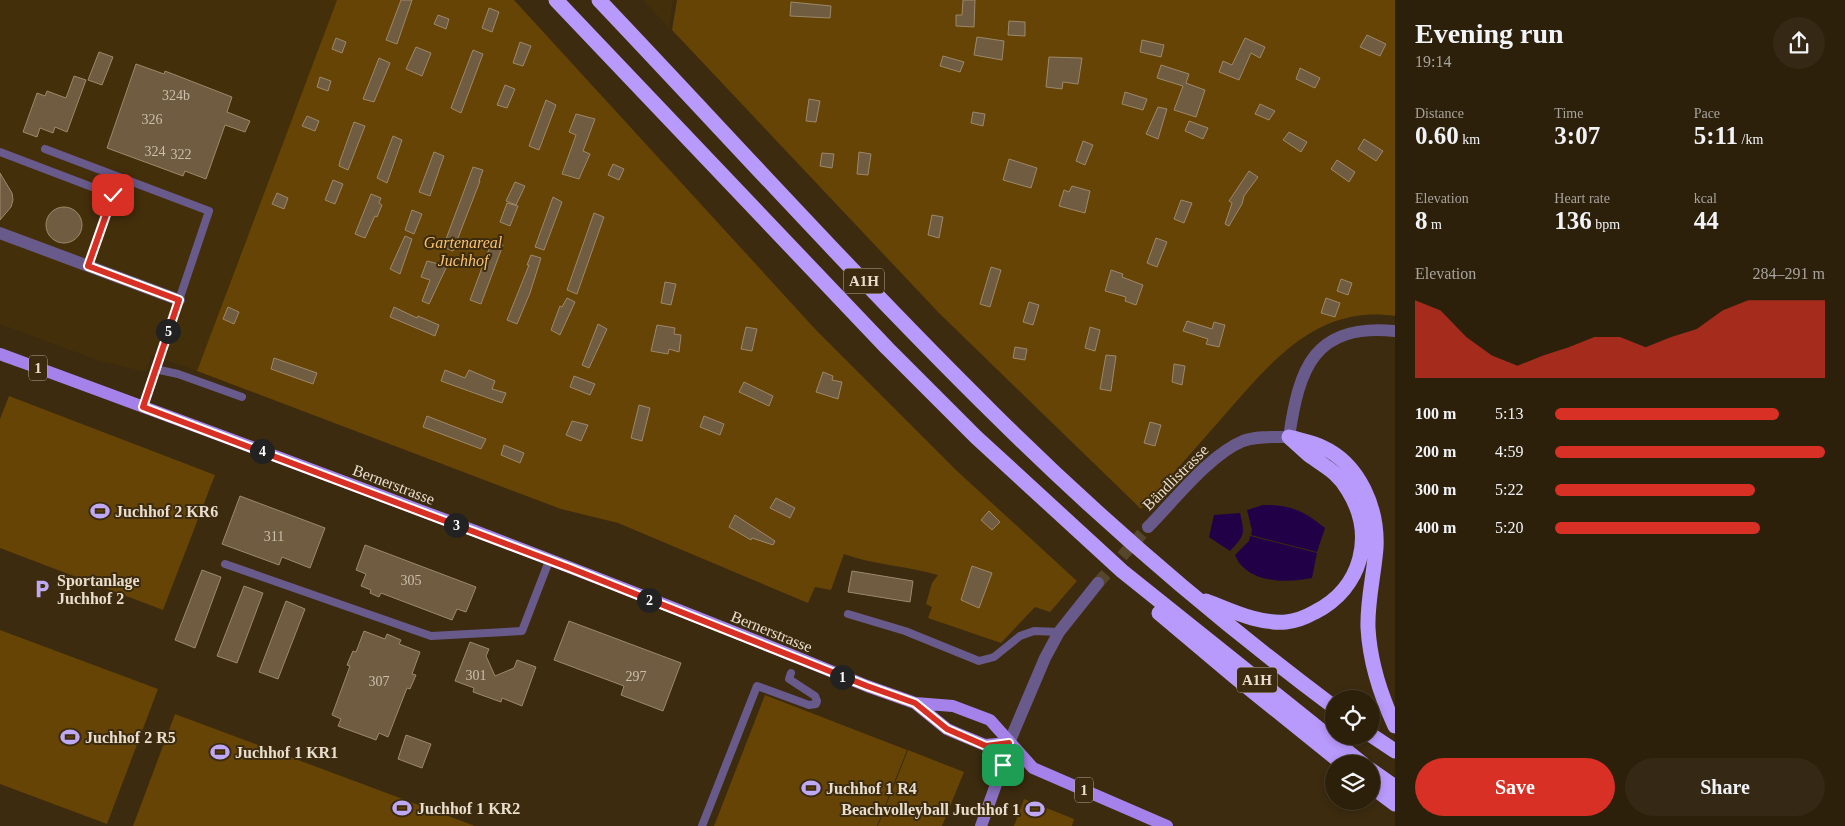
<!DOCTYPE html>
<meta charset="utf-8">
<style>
:root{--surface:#2d200b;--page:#352814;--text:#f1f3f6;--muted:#a7a39d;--line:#483e2c;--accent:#d93025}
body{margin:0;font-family:"Times New Roman",serif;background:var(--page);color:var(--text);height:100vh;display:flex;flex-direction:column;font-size:19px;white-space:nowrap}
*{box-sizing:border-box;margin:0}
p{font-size:16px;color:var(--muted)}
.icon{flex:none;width:28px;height:28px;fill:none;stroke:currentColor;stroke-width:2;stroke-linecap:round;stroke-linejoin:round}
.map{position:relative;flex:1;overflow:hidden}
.sheet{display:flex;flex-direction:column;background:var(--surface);width:450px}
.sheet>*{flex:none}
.buttons{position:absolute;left:1325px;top:690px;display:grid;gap:10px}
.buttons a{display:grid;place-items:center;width:55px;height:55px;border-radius:50%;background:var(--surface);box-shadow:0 2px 8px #0003,0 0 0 1px var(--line);font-size:25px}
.pin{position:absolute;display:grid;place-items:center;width:42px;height:42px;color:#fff;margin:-21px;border-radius:10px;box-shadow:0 2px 8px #0006}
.km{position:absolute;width:25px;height:25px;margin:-12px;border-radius:50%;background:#222;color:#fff;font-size:14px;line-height:25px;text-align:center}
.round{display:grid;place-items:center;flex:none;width:52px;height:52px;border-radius:26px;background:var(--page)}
.overview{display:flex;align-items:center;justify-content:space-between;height:85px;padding:0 20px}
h1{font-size:28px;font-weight:700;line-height:38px}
.figures{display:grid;grid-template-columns:repeat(3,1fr);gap:8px;height:85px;padding:5px 20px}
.figures div{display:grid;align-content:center}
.figures b{font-size:25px;font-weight:700}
.figures small{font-size:14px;font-weight:400}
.figures p{font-size:14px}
.chart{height:140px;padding:10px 20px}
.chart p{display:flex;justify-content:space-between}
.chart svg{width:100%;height:90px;margin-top:5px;fill:var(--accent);opacity:.7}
.primary-button{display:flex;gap:10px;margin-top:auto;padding:10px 20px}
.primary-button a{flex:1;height:58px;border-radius:30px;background:var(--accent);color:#fff;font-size:20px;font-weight:700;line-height:58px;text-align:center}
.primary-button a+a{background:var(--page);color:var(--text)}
ul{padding:0 20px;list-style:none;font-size:16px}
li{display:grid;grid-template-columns:80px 60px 1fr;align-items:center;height:38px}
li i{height:12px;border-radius:6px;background:var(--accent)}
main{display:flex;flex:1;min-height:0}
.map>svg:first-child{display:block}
</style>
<main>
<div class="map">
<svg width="1395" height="826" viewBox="0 0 1395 826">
<rect width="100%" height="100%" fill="#3c2b0f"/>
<path fill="#442f0b" d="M0,0H337L197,371L152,355L146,372L97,360L0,324Z
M643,0H673L669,28Z"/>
<path fill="#654405" d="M337,0H514L817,331L956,470L1077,581L1050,612L1035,607L1001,643L928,618L932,607L926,604L932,583L938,575C907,566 874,565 844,554L831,590L815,587L808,603L618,523L561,509L197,371Z
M677,0H1395V316C1315,304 1269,365 1222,418C1195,449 1168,479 1141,509L939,313L672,30Z
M9,396L215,475L163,610L0,548V419Z
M0,630L158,689L107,824L0,784Z
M765,695L907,750L877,826H714Z
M175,714L475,826H133Z
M908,750L964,772L942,826H878Z
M1024,799L1074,819L1072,826H1014Z"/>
<path fill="#220047" d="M1263,505C1290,504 1304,511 1325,528L1317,552L1251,535L1252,530L1247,510Z
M1240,513C1245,534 1245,535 1230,551L1209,537L1214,515Z
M1250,536L1317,553L1312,578C1287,583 1247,584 1235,555L1249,541Z"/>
<path fill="#705d41" stroke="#9d886a" d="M401,0H412L397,44L386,40Z
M963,0H975L974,27L956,26V15H962Z
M791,2L831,6L830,18L790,16Z
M489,8L499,12L492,32L482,28Z
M438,15L449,19L446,29L434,24Z
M1009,21L1025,22V36L1008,35Z
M1367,35L1386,44L1380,56L1360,47Z
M977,37L1004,41L1002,60L974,55Z
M336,38L346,42L342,53L332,49Z
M1245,38L1265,47L1260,58L1251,53L1239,80L1219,72L1223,61L1232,65Z
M1142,40L1164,45L1161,57L1140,52Z
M520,42L531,46L523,66L513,63Z
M416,47L431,53L422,76L406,69Z
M473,50L483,54L461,113L451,108Z
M99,52L113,57L102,85L88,80Z
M943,56L964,62L960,72L940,66Z
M1049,57L1082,58L1078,84L1063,82L1062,89L1046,87Z
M379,58L390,63L374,102L363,99Z
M136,64L164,74L165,71L232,97L227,112L250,121L245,132L225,125L206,179L185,171L183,176L107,148Z
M1161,65L1189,74L1186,83L1205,90L1196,117L1174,110L1183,86L1157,78Z
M1300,68L1320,78L1315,88L1296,79Z
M74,76L86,80L67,132L55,127L53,133L40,128L37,137L23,132L37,93L45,96L47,91L66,98Z
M320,77L331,81L328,91L317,87Z
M505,85L515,89L507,108L497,105Z
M1125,92L1147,99L1143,110L1122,104Z
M809,99L820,101L816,122L806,121Z
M546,100L556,105L539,150L529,146Z
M1260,104L1275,111L1269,120L1255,114Z
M1158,107L1167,109L1158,139L1146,134Z
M973,112L985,114L983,126L971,123Z
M576,114L595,119L583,151L590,154L579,179L562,174L576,135L569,132Z
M307,116L319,121L315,131L302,126Z
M1189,121L1208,128L1203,139L1185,131Z
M354,122L365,126L348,170L339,166L340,161Z
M1289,132L1307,142L1301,152L1283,140Z
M393,136L402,140L387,183L377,178Z
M1364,139L1383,151L1376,161L1358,149Z
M1083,141L1093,145L1085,165L1076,161Z
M434,152L444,156L430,196L419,192Z
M859,152L871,154L868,175L857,174Z
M822,153L834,154L832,168L820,166Z
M1009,159L1037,168L1031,188L1003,180Z
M1337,160L1355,172L1349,182L1331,169Z
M613,164L624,169L619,180L608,175Z
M473,167L483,170L479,181H480L453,251L443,247Z
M1249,171L1258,177L1244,196L1242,204L1229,226L1225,224L1232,203L1229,201Z
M0,173L12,193L13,200L11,207L0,220Z
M333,180L343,184L335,204L325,200Z
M515,182L525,186L516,205L506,201Z
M1072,186L1090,191L1085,213L1059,206L1064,190L1069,192Z
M277,193L288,198L284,209L272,204Z
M371,194L381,198L379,203L382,205L377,217L375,216L365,238L355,234Z
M553,197L562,202L544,250L535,247Z
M1181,200L1192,203L1184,223L1174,219Z
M507,203L518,206L510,226L500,222Z
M46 225a18 18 0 1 1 36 0a18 18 0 1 1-36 0Z
M412,210L422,214L414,234L405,230Z
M594,213L604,217L577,294L567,290Z
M932,215L943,217L939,238L928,235Z
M405,236L412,239L400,274L390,269Z
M1156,238L1167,242L1157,267L1147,263Z
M492,241L503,245L481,304L470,300Z
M531,255L541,258L530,293L517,324L507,320L529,265H527Z
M427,261L447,266L429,304L422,301L430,280L421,277Z
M991,267L1001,270L990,307L980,304Z
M1111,270L1123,274L1122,277L1143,285L1136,305L1125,301L1126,297L1105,291Z
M1341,279L1352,283L1348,295L1337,291Z
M665,282L676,284L671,305L661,303Z
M567,298L575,302L560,335L551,330L560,306L562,307Z
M1326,298L1340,303L1335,317L1321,313Z
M1029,302L1039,305L1033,325L1023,322Z
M228,307L239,312L234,324L223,319Z
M394,307L417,318L418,316L439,325L435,336L390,317Z
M1187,321L1212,329L1214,322L1225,325L1219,347L1206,344L1208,339L1183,331Z
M598,324L607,329L589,368L582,365Z
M657,325L675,328L674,334L681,335L679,352L669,349L668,354L651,351Z
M746,327L757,329L752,351L741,349Z
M1090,327L1100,330L1095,351L1085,348Z
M1015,347L1027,349L1025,360L1013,358Z
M1106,355L1116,356L1111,391L1100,389Z
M274,358L317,373L313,384L271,369Z
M1174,364L1185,366L1182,385L1172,382Z
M445,370L465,378L469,370L495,381L492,389L506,393L502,403L441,381Z
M823,372L833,376L832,380L842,382L838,399L816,392Z
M574,376L595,384L590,395L570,387Z
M744,382L773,396L769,406L739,392Z
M639,405L650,408L642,441L631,438Z
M427,416L486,439L481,449L423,427Z
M704,416L724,424L720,435L700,427Z
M572,421L588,425L581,441L566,435Z
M1150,422L1161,425L1155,446L1144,443Z
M504,445L524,453L520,463L501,455Z
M240,496L325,528L310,568L282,557L279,565L222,544Z
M776,498L795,508L790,518L770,508Z
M989,511L1000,522L992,530L981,520Z
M735,515L775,541L773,545L752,538L751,540L729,527Z
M365,545L476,587L466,612L457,609L452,620L381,593L379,597L370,593L371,590L361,586L366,574L356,570Z
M972,566L992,573L979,608L961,600Z
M202,570L221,577L195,648L175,640Z
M852,571L913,581L910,602L848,592Z
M244,586L263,593L237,663L217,656Z
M286,601L305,609L278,679L259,672Z
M569,621L681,663L663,711L621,695L624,686L554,660Z
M364,631L385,639L387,634L401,640L399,644L420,652L412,674L416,675L410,689L407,688L388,737L379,733L376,740L338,726L341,719L332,715L350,666L347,665L353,651L356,652Z
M470,642L489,649L486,656L495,676L514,668L517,660L536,667L522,706L502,698L501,702L473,692L474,688L455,681Z
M406,735L431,744L422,768L398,759Z"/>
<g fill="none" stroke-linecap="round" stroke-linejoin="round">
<path stroke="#56462c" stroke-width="12" stroke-dasharray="12 6" stroke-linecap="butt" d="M1098,583L1148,527"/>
<path stroke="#695a8c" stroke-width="8" d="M45,149L209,211L143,407
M0,152L113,195L88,265
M155,369L178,374L242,397
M225,564L431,636L522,631L549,561
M848,614L905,631L979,661L994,657L1020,636L1034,631L1059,632
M702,826L757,686L809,705L816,704L817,701L815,696L789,679L791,673"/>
<path stroke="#695a8c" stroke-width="12" d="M0,233L179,300"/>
<path stroke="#695a8c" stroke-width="12" d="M1148,527C1174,501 1209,455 1243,441C1257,436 1274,437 1289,437C1299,368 1314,323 1395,331
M1009,743L1045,658L1059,632L1098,583"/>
<path stroke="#8a71c1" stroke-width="12" d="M981,826L1003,765L1009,743"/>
<path stroke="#a482ea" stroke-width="12" d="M0,354C290,461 581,568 867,686L915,703L953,706L990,720L1033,768L1167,826
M915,703L947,729L956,733L985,745L1009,743"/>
<path stroke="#b899fc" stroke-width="15" d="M556,0L887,348L976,437L1122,571L1363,764
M599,0C731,139 859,281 996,416C1101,520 1215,618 1334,707
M1293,438C1303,441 1313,443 1322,447C1360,464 1378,509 1376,548C1374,575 1367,601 1368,628C1370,663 1380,694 1395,726
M1206,601C1233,611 1257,624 1286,622C1297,621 1306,617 1315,612C1362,588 1376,535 1348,490C1338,472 1324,466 1309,455C1302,449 1296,443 1289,437
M1159,613L1235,677L1343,764
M1371,735L1395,751
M1371,770L1395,787
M1371,786L1395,804"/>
</g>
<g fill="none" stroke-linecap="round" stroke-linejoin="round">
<g stroke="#fff" stroke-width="10">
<path id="route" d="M113,195L88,266L179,300L143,407L570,568L867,686L915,703L947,729L986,746L1009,743L1003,765"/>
</g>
<use href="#route" stroke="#d93025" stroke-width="6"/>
</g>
<defs>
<g id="stadium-bare" transform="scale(1.5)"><path d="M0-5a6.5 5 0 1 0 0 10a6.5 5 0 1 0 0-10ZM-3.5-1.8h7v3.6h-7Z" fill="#bfa9f4" stroke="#3c2b0f" stroke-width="2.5" paint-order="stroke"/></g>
<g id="parking-bare" transform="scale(1.5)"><path d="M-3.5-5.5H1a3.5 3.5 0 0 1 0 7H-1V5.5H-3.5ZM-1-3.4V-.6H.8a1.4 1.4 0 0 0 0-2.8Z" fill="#bfa9f4" stroke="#3c2b0f" stroke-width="2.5" paint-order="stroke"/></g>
</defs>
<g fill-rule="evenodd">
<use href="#stadium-bare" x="100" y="511"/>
<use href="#parking-bare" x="42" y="589"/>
<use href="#stadium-bare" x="70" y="737"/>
<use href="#stadium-bare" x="220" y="752"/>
<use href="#stadium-bare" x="811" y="788"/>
<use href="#stadium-bare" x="402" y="808"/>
<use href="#stadium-bare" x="1035" y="809"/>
</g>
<g text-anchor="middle" stroke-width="4" stroke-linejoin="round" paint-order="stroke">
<g font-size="14" fill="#cbbeab">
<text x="176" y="100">324b</text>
<text x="152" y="124">326</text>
<text x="155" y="156">324</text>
<text x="181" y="159">322</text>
<text x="274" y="541">311</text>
<text x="411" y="585">305</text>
<text x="476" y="680">301</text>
<text x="636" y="681">297</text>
<text x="379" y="686">307</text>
</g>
<g fill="#3c2b0f" stroke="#b5a895" stroke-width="1">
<rect x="844" y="268.5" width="40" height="25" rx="4"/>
<rect x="29" y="355.5" width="18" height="25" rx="4"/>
<rect x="1237" y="667.5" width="40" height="25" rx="4"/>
<rect x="1075" y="777.5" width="18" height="25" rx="4"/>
</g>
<g font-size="15" font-weight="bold" fill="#e9dece">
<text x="864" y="286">A1H</text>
<text x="38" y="373">1</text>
<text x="1257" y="685">A1H</text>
<text x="1084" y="795">1</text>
</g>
<g font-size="16" font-style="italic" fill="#f9c371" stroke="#3c2b0f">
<text x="463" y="248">Gartenareal<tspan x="463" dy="18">Juchhof</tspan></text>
</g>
<g font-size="16" fill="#e9dece" stroke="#3c2b0f">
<text transform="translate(1175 477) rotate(-45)" y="6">Bändlistrasse</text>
<text transform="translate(394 484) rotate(21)" y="6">Bernerstrasse</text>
<text transform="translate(772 631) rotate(22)" y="6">Bernerstrasse</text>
</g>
<g font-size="16" font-weight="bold" fill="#e9dece" stroke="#3c2b0f" text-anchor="start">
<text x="115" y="517">Juchhof 2 KR6</text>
<text x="57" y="586">Sportanlage<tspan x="57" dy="18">Juchhof 2</tspan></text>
<text x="85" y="743">Juchhof 2 R5</text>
<text x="235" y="758">Juchhof 1 KR1</text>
<text x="826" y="794">Juchhof 1 R4</text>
<text x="417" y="814">Juchhof 1 KR2</text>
<text x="1020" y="815" text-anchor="end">Beachvolleyball Juchhof 1</text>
</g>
</g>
</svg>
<div class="buttons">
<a><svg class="icon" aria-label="locate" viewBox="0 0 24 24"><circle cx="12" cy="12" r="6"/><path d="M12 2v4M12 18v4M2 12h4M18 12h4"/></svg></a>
<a><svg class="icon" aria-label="layers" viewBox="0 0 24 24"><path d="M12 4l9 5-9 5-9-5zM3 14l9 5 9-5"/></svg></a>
</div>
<div class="pin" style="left:1003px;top:765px;background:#1e9e55"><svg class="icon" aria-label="arrive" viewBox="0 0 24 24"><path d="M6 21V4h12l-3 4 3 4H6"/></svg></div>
<div class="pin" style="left:113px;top:195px;background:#d93025"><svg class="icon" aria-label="check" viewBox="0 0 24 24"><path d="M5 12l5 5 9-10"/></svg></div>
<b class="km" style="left:842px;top:677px">1</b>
<b class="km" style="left:649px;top:600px">2</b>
<b class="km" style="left:456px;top:525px">3</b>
<b class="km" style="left:262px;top:451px">4</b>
<b class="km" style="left:168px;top:331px">5</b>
</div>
<section class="sheet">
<div class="overview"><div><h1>Evening run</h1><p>19:14</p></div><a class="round"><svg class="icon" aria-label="share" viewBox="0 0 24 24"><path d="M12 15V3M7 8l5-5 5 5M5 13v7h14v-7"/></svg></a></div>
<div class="figures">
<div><p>Distance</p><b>0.60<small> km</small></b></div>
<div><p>Time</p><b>3:07</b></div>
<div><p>Pace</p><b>5:11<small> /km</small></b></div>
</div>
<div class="figures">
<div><p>Elevation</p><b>8<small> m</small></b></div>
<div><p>Heart rate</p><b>136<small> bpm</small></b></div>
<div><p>kcal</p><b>44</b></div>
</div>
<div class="chart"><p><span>Elevation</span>284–291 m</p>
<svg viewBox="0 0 160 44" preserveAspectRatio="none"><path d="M0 44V6L10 11L20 24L30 33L40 38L50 33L60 29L70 24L80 24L90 29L100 24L110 20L120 11L130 6L140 6L150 6L160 6V44z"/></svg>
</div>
<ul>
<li><b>100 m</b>5:13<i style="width:83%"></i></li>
<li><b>200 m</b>4:59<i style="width:100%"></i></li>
<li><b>300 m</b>5:22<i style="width:74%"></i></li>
<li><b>400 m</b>5:20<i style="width:76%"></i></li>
</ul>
<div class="primary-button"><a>Save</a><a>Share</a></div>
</section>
</main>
